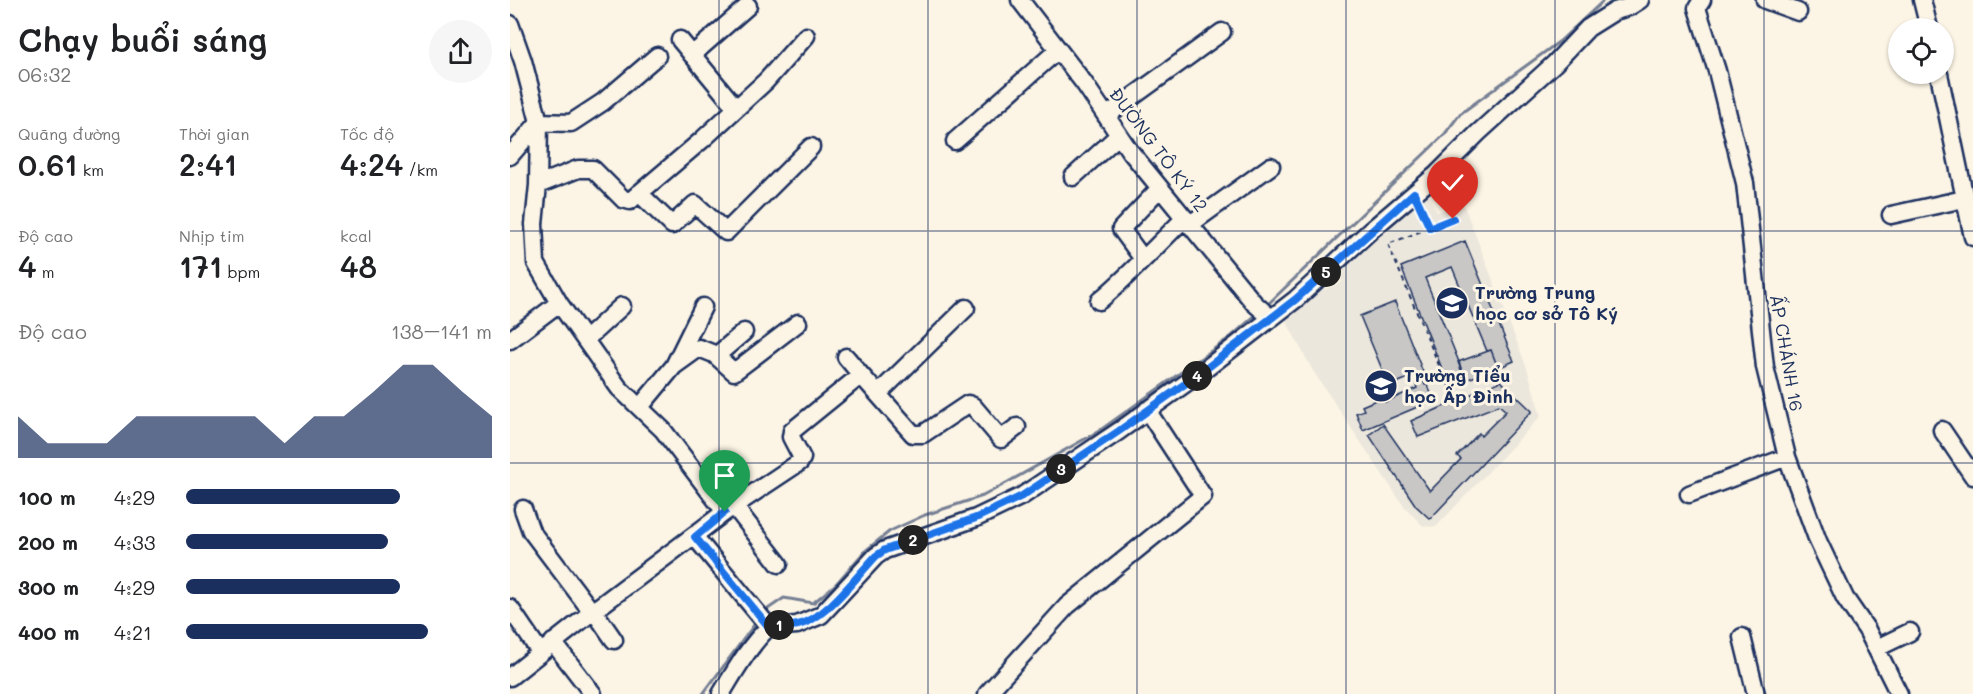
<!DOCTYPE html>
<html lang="vi">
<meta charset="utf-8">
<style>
:root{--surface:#fff;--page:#f6f6f6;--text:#202124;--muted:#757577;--accent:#1b2f5e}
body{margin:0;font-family:Mali,sans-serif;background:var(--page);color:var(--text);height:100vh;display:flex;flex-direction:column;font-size:22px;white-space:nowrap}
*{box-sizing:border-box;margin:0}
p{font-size:20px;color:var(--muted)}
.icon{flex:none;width:33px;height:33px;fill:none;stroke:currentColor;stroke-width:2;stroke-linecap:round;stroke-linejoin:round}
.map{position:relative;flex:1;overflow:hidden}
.drawer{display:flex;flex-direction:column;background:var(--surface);width:510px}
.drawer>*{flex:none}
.tools{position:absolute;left:1378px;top:18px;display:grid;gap:12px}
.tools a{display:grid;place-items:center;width:66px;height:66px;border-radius:50%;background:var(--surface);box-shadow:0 2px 4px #0004;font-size:30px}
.pin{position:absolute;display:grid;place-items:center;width:51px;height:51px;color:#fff;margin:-62px -26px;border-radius:50% 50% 50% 0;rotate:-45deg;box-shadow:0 0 6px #0007}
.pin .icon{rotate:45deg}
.km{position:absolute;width:30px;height:30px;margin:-15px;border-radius:50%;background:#222;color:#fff;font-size:16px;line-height:30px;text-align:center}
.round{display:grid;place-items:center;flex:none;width:63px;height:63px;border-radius:32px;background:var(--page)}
.head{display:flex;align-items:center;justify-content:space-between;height:102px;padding:0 18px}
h1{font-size:33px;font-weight:600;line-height:45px}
.figures{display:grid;grid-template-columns:repeat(3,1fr);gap:9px;height:102px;padding:6px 18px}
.figures div{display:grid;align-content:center}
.figures b{font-size:30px;font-weight:600}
.figures small{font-size:16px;font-weight:400}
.figures p{font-size:16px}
.chart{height:168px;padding:12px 18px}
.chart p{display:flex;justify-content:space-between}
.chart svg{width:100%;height:108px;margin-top:6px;fill:var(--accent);opacity:.7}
ul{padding:0 18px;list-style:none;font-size:20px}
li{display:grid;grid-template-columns:96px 72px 1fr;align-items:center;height:45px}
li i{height:15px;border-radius:8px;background:var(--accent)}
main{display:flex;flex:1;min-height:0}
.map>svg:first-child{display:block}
</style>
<main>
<section class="drawer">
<div class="head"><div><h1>Chạy buổi sáng</h1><p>06:32</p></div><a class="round"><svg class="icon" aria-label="share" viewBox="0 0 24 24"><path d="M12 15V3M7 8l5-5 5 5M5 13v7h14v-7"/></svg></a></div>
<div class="figures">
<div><p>Quãng đường</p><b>0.61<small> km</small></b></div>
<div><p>Thời gian</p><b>2:41</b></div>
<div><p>Tốc độ</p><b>4:24<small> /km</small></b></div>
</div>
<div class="figures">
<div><p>Độ cao</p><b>4<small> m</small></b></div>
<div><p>Nhịp tim</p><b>171<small> bpm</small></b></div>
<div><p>kcal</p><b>48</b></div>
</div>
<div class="chart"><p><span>Độ cao</span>138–141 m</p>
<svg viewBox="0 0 160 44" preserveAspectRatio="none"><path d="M0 44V27L10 38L20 38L30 38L40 27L50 27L60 27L70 27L80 27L90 38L100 27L110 27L120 17L130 6L140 6L150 17L160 27V44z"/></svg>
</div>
<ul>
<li><b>100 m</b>4:29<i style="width:70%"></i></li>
<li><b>200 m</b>4:33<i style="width:66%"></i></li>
<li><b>300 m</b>4:29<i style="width:70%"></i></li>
<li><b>400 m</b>4:21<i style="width:79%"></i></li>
</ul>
</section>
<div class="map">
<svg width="1463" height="694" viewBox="0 0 1463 694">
<rect width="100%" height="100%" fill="#fcf5e5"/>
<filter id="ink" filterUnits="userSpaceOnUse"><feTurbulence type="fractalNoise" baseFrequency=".0167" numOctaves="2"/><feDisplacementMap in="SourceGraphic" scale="12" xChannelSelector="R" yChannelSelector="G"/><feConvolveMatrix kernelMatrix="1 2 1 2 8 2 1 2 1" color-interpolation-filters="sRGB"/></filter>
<g filter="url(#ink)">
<path fill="#ece7dc" d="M918,194L927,212L953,203L1017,368L1031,416L926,527L913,526L893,505L803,371L773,315L795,297L832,282L827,270Z"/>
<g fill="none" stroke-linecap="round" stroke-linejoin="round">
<path stroke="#767f94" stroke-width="3" d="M756,306L934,135L950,114L1050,41L1094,0
M255,611L274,598L303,603L325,585L354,552L380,531L415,515L473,496L589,431L722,336L747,314
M193,694L247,621"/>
</g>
<path fill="#c8c7c6" stroke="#1b2f5e" stroke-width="1.5" d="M955,241L1004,361L988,368L981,350L977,351L942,267L915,278L949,362L955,380L939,386L891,267Z
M885,302L913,372L879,386L850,316Z
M981,350L988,368L955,380L948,362Z
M913,380L915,385L917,384L924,400L853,430L846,413L854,410L852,406L873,397L875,402L907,388L905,383Z
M991,381L1022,411L920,519L906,506L859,435L873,424L920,491L951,459L947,456L969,433L971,436L996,411L989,405L908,437L901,421Z"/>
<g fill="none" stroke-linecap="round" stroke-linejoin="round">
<g stroke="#1b2f5e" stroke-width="21">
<path id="minor" d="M510,0L574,83L619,150L744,303L761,318
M1192,0L1187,8L1207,71L1235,183L1255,367L1277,457L1308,541L1335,598L1357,630L1389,694
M1255,0L1288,12
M1412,0L1419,28
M0,24L13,61L29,122L28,185L24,224L26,263L49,303L109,388L153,430L215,512
M170,40L226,108
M182,55L238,6
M1429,74L1463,237
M596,116L712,32
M445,141L548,50
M0,156L29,122L61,123L93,102L147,56
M563,177L609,135
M28,185L68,169H83L113,199L120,201L192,140L256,81L296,36
M129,193L162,225L185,204L216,232L301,147
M1381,215L1454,199
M679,225L761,166
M633,259L611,229L650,188
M589,301C619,276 646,246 675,218
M0,340L49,303
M75,340L112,306
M206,356L234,332
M336,357L351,375
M164,366L189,348L204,354L224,372L288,323
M368,394L456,308
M130,407L164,366L193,307
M1432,430L1463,476
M1179,494L1277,457
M224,506L269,564
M13,509L21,531L82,612
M185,537L259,627
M0,608L30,652
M84,611L104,640
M1232,637L1246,694
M43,642L83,694
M1367,648L1400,632
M0,677L82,612L215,512L290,462L292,458L281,437L282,431L351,375L403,434H413L458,404L463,406L491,439L507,427
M211,694C225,671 239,646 259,627L287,625L311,615L366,556L375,550L466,518L512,496L609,431L693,371L786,299L861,230L927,174L968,133L1044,64L1078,28L1105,11L1119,7L1130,0
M477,694L557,606L693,496L637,410"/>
</g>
<path stroke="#1b2f5e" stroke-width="2" stroke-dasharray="4.5 4.5" stroke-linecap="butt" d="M910,206L919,228
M936,382L878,244L943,219"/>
<use href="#minor" stroke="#fcf5e5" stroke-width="16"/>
</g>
</g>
<g fill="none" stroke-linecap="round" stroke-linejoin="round" filter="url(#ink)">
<g stroke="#fff" stroke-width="12">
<path id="route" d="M215,512L185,537L259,627C268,625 279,627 288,625C316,619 346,577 366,556L375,550L466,518L512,496L609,431L693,371L786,299L904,193L920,228L943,219"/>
</g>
<use href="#route" stroke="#1a73e8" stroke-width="8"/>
</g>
<path fill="none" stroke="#1b2f5e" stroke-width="1.5" stroke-opacity="0.55" d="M209,0V694M418,0V694M627,0V694M836,0V694M1045,0V694M1254,0V694M0,231H1463M0,463H1463"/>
<defs>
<g id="school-disc" transform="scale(1.725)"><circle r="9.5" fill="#1b2f5e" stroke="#fcf5e5"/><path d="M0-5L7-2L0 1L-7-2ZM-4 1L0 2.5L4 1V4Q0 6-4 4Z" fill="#fff"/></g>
</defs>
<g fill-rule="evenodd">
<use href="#school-disc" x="942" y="303"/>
<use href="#school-disc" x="871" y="386"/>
</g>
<g text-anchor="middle" stroke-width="6" stroke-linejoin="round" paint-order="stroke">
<g font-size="18" fill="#1b2f5e" stroke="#fcf5e5">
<text transform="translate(648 150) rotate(53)" y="6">ĐƯỜNG TÔ KÝ 12</text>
<text transform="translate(1276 353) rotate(80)" y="6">ẤP CHÁNH 16</text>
</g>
<g font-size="18" font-weight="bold" fill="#1b2f5e" stroke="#fcf5e5" text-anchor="start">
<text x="965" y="299">Trường Trung<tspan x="965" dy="21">học cơ sở Tô Ký</tspan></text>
<text x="894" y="382">Trường Tiểu<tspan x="894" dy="21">học Ấp Đình</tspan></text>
</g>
</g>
</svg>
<div class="tools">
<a><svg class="icon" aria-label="locate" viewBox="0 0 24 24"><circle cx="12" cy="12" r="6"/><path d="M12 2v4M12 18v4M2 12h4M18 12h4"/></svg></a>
</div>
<div class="pin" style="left:215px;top:512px;background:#1e9e55"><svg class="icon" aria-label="arrive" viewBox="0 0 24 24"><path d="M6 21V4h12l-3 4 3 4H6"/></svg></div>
<div class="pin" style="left:943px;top:219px;background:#d93025"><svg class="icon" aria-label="check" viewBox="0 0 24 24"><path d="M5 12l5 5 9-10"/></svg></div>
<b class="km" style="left:269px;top:625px">1</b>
<b class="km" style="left:403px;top:540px">2</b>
<b class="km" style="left:551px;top:469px">3</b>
<b class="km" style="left:687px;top:376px">4</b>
<b class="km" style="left:816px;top:272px">5</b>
</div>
</main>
